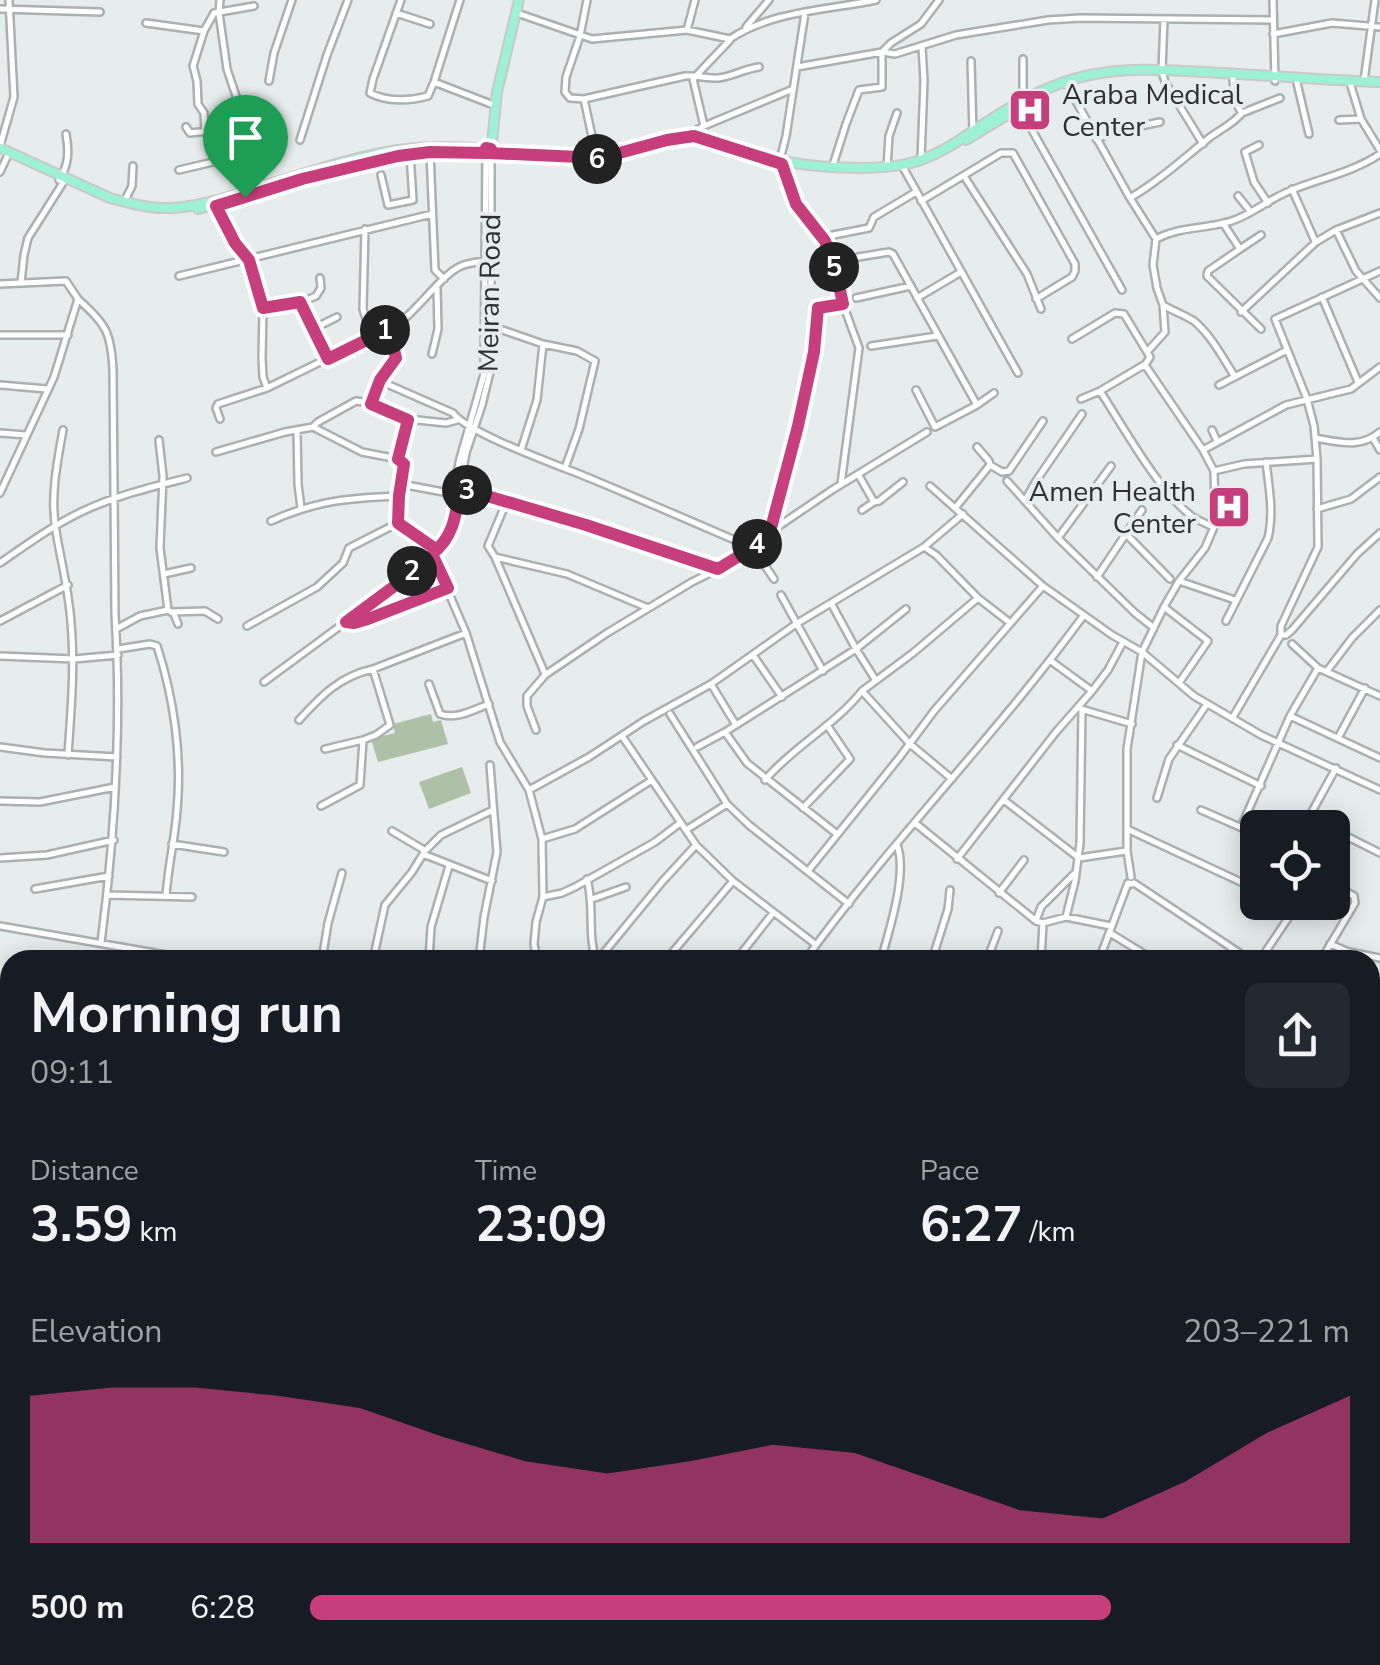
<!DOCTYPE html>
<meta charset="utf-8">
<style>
:root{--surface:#171b24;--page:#242831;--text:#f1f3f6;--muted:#9ea1a6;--accent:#c63f7c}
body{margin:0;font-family:"Nunito Sans",sans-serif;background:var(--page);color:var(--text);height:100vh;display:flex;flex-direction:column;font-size:38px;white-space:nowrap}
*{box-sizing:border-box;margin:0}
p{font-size:32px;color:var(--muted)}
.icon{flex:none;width:55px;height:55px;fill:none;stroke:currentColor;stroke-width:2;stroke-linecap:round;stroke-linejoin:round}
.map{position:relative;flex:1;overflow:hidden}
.panel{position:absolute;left:0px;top:950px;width:1380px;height:715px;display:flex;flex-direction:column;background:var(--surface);border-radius:30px 30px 0 0;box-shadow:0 5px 25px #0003}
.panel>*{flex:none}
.tools{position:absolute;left:1240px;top:810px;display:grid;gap:20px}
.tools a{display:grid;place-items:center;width:110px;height:110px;border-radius:15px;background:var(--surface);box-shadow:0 5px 25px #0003;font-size:50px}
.pin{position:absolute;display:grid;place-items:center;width:85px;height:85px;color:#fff;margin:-102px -42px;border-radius:50% 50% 50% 0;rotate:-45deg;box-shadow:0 0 10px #0007}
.pin .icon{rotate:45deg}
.km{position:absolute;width:50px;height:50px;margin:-25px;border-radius:50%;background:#222;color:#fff;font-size:28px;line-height:50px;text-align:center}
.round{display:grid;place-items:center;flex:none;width:105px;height:105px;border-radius:15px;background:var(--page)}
.summary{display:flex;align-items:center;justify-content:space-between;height:170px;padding:0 30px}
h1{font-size:55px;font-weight:700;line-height:75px}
.stats{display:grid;grid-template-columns:repeat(3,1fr);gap:15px;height:170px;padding:10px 30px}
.stats div{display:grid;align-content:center}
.stats b{font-size:50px;font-weight:700}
.stats small{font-size:28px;font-weight:400}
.stats p{font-size:28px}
.chart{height:280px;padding:20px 30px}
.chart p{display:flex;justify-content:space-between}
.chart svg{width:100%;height:180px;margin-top:10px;fill:var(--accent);opacity:.7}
ul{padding:0 30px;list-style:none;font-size:32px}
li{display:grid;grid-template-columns:160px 120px 1fr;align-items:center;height:75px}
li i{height:25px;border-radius:12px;background:var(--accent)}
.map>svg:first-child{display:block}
</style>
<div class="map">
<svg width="1380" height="1665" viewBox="0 0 1380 1665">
<rect width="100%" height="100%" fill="#e7ecec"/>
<path fill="#aec1a7" d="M431,714L433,722L441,720L448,744L378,762L371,739L395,733L393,724Z
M462,767L471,793L429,809L419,782Z
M918,1655H1077L1113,1659L1132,1665H943Z"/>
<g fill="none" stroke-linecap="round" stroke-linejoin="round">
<path stroke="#bad2fe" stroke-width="8" d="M0,1569L10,1565
M781,1655L792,1665"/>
<g stroke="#abb0b0" stroke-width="10">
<path id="minor" d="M220,0L219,13L227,69L246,126L251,190
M401,0L373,79L370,93C387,102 410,101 428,96L434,82
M460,0L434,82L491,104
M587,0L580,36L566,77L565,92L570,98L584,99L685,76C697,75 707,79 718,78C732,77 743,69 759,67
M1273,0L1275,81
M0,9L100,12
M396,13L430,24
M517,13L592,39L687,30L730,39C771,11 828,10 876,0
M146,23L204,31
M746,27L769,0
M687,30L695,0
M1273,34L1332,23L1380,27
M1023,59V100
M971,61L973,133
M797,67L882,52L895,54L956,35L1048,20L1080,18L1273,20
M1162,70L1164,19
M1163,75L1165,82L1203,144
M269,81L274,53L292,0
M1364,81L1375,0
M1297,83L1309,134
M1067,85L1130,198L1156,239
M1351,86L1361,119L1380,150
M584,99L596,155
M1019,107L1122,290
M1242,113L1280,98
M1339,120L1361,119
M704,126L693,79L730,40
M186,127L190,133L245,127
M205,132L204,113L198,104L197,81L193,66L204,31L214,13L254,6
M691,133L704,126L793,89
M1096,139L1116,131L1160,122
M300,140L327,55L348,0
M1259,145L1245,152L1254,182L1268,203
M0,146L14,97L9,0
M430,153L435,270L444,279
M921,159L924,81L922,47
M780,160L786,136L805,13
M782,164L797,204L823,237L830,252L843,304L859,348L841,484
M833,165L846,124L859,90L882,87V52L891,43L921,24L939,0
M887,167L889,136L897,113
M904,169L1018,373
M179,170L247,154
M0,172L7,157
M381,175L388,205L413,200L410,154
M964,176L1027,274L1041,309
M59,180C69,165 69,151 66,134
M1292,189L1315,241
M1238,196L1250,211
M1130,198C1159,181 1183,159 1209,138C1221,129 1233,124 1242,113C1234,103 1234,91 1233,78
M921,201L1001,153H1013L1075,264V271L1072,277L1036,299
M124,202L132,186L133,166
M216,205L235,243L249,260L258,287L263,308L262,359L263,377L267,388
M1223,223L1240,249L1208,271L1207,276L1261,329
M365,229L363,309L371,335
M1336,230L1356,271L1380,298
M823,237L869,228L874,217L916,192
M1240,249L1261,235
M858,257L889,252L893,254L977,405
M179,276L432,214
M21,283L24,255L28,238L66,178
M0,284L66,281L78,299L54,377L0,493
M1322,297L1358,382
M856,298L911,286
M917,298L961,272
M78,299C106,325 111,331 113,370L115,615C122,725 115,834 101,943
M299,303L327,358
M263,308L299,303L316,296L321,288L320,278
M1241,312L1316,242L1336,230L1380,213
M491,326L543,344L577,351L595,361L579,429L565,468
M313,329L337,317
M389,329L397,355L380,381L453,413C468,434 566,468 594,480C647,502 700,525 753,548L774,579
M0,335H68
M1072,339L1115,313L1124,314L1150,357L1145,365L1203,450L1214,471L1215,510L1214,527L1205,548L1179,581L1164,607L1142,652L1127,749V851L1131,877
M871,346L937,336
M1147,352L1165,332L1163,305
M432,354L438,329L437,288
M1235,377C1223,358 1211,335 1194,321C1185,315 1173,311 1163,305L1157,288L1153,265L1156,239C1178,227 1201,229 1224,223C1247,218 1266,201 1287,192C1319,178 1350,174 1380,154
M0,385L47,389
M1219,385L1287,350
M916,390L935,427L977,405L994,393
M1100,391C1123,426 1160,494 1193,517C1199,521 1207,524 1214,527
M1081,399L1100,391L1144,365
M371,403L380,381
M220,419L216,408L218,404L267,388L398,324C419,309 441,275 461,266C468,263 478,262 486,261
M313,427L318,422L356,401L371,403L408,419L446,423L457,420
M63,430C57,463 50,497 56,531C61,562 69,591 71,623C75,667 71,710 68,755
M1212,430L1217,441
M297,431L298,484L301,508
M0,433L26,435
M1315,438C1339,442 1360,449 1380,432
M1373,438L1380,450
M159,440L163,476L160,548L168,610L174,614L178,624
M977,447L989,461L990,465L1002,472L1009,471L1043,421
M521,450L537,400L543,344
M1203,450L1286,405L1351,389L1380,367
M216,452L285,432L313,427L362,452L398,459
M1214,471L1244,464L1317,459
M858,474L874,502L862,510
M1007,481L1058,538L1135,613L1154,628
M401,484L454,494
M930,486L1043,586L1112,635L1142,652L1194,696L1261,735L1380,790
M460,488L506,503L586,525L719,569
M1026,499L1036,481L1082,414
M874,502L879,501L903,482
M506,503L488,546L495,557L545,674
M956,507L990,465
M1317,509L1351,499L1380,477
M271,521C318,500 349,498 399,496
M398,523L399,496L404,464L398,459L408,419
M400,524L434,548
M770,532L832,490L927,432
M1126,534L1170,579
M1058,538L1111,466
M924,547L936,555L978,598L1009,622
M434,551L450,522L459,462L484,374L486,153
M432,554L466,633L500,742L529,790L542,839L543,897L536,922L534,944L537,960
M495,557L567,574L648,608
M0,563C26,545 52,526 81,512C114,496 152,487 187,478
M164,574L191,568
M1097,577L1142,510
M1179,581L1235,600
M781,595L823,671
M831,603L856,649L906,609
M1164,607L1208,641L1179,683
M172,612L205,611L218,619
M0,621L68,585
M1226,621L1268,538C1274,513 1269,487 1266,462
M347,622L368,619L448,588
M247,626L317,587L343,563L349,548L398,523
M116,629L140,616L168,610
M1281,635H1286L1292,630L1357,554L1380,533
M1292,644L1318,668L1380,696
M118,649L150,644L157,646C174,698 182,756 177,810C175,838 168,867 166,896
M753,655L782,697
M0,656L74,659L118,655
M1051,661L1092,691
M1327,671L1352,638L1380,610
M264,682L404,579L443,545L453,525L466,453L482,405L491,368V153
M429,684L440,714C456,720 473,710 489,704
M711,684L736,725L725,732
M1081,709L1132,724
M670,714L727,804L749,825L849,904
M1290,716L1380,758
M1233,717L1281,635V626L1318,547L1317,459L1314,426L1307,399L1275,319L1380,271
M299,720C321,696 340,676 373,669
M736,725L856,649L875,679
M536,730L527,706V696L545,675L607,633L692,582L734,561L753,548L770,532L798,426L814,352L818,308L843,304
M622,736L696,845L733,881L815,944
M1338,738L1365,688
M1177,745L1261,786
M0,747L45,753L117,757
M697,747L725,732L747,763L837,834
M325,749L363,740
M952,779L910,744L862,691L913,653L978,598
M765,780C794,746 834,726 862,691
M529,790L589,757L644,721L711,684L796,624L924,547L963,514
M1157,798L1169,759L1207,704
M1004,800L1079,858L1126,851
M0,801L40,802L115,787
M321,806L360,785L363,740L376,735L390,725L373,669L466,633
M803,808L850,759L827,725
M1201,810L1258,835
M1309,817L1330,828
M915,823L1036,921L1043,923L1066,917L1075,881L1080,843L1082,710
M1241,827L1290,716L1318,668
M1303,828L1336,768
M1127,829L1258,890
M1332,829L1380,853
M686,830L727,804
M392,831L424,850
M542,839L575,829L652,780
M172,844L224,852
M423,854L492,881
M0,858L47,855L114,840
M957,859L1056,732L1092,691L1108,670L1123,642
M808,871L899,758L934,711L1043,586
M587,879C595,908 587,933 596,960
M1134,883L1250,960
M35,889L109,876
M999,893L1024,860
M107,895L192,897
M543,897L562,893L575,887L655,842L680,823
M592,899L626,887
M1066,917L1111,926
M1036,921L1041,907L1074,874
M0,926L178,957L184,960
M1110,933L1154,960
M1330,944L1349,952L1380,958
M322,960L328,923L342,873
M373,960L385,905L412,872L425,851L441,835L493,810
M429,960L431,927L449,866
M479,960L484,917L497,852L490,765
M598,960L662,882L696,845
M666,960L733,881
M736,960L773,913
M805,960C892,840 997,734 1084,615
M881,960C889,931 908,873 897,845
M932,960L948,909L950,890
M987,960L998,931
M1041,960L1043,923
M1099,960L1128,883L1132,884
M1226,960L1232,949
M1260,960L1299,902
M1321,960L1355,903L1354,896L1332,884
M1370,1010L1380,1013
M0,1062L10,1064
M1370,1062L1380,1065
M1370,1090L1380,1092
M1370,1120L1380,1118
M0,1129L10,1130
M0,1166L10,1167
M0,1189L10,1181
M1370,1216L1380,1176
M1370,1239L1380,1243
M0,1248L10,1239
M1370,1283L1380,1289
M0,1298V1344
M1370,1333L1375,1324
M0,1344L10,1345
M0,1378H10
M1370,1424L1380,1410
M1370,1491L1380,1497
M1370,1538L1380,1539
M1370,1587L1380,1588
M154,1655L156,1665
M595,1655L621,1665
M1131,1655V1665
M1305,1655V1665
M401,1662L439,1665
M557,1665L561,1655
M636,1665L639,1655
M839,1665L842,1655"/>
</g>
<g stroke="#c9c9c9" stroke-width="12">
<path id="major" d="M966,140L1022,106
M0,148L110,198C129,203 150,209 170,208C197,207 225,198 251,190C297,176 351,157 398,150C465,141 530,156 596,155C633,151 666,129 704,135C729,142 752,152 777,159C808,168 874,171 906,164C923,161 940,152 955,143C997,115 1039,85 1090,75C1128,67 1166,70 1204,72C1263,75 1321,80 1380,82
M491,153L497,92L519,0
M198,209L247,196"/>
</g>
<use href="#minor" stroke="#fff" stroke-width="5"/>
<use href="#major" stroke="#9df2d6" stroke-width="8"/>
</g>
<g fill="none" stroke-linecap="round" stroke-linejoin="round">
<g stroke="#fff" stroke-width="20">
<path id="route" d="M245,197L216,206L235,243L249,260L263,308L300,302L328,359L389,329L396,358L380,380L371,404L408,420L398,459L404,464L399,496L398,523L434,548V552L432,554L404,579L346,622L354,623L368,619L448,588L432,554C454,537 456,514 460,488L586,525L718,569L752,548L770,532L798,426L814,352L818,308L843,304L834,263L825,241L796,204L782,164L694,136L667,140L601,158L490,153L491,149L486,148V153L430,152L398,156L302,179L245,197"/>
</g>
<use href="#route" stroke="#c63f7c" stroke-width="12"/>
</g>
<defs>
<g id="hospital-square" transform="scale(2.25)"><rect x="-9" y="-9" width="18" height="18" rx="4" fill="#c63f7c" stroke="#e7ecec"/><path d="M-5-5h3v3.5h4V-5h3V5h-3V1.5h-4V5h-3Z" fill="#fff"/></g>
</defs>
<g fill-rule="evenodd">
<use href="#hospital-square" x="1030" y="110"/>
<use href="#hospital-square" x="1229" y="507"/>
</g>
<g text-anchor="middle" stroke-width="8" stroke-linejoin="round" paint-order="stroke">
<g font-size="28" fill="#2f3131" stroke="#e7ecec" text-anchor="start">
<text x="1062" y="104">Araba Medical<tspan x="1062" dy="32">Center</tspan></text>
<text x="1196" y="501" text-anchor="end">Amen Health<tspan x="1196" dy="32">Center</tspan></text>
</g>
<g font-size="28" fill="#2f3131" stroke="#e7ecec">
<text transform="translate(489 293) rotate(-89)" y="10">Meiran Road</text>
</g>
</g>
</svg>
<div class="tools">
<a><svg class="icon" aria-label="locate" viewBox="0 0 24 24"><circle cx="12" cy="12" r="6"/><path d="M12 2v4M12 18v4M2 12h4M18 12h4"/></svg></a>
</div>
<div class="pin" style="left:245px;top:197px;background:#1e9e55"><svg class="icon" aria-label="arrive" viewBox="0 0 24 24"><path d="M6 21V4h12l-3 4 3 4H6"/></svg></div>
<b class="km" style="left:385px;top:330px">1</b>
<b class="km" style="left:412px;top:571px">2</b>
<b class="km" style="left:467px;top:490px">3</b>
<b class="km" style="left:757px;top:544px">4</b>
<b class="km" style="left:834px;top:267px">5</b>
<b class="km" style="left:597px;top:159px">6</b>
<section class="panel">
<div class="summary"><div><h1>Morning run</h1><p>09:11</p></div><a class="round"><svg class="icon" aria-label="share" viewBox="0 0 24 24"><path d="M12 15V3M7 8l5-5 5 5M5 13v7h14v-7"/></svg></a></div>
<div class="stats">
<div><p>Distance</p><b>3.59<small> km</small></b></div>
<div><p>Time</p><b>23:09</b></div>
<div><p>Pace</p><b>6:27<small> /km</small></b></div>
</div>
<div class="chart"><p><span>Elevation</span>203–221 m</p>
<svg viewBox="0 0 160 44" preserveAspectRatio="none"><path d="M0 44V8L10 6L20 6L30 8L40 11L50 18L60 24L70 27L80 24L90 20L100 22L110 29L120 36L130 38L140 29L150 17L160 8V44z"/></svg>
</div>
<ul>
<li><b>500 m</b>6:28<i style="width:77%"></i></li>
</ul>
</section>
</div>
